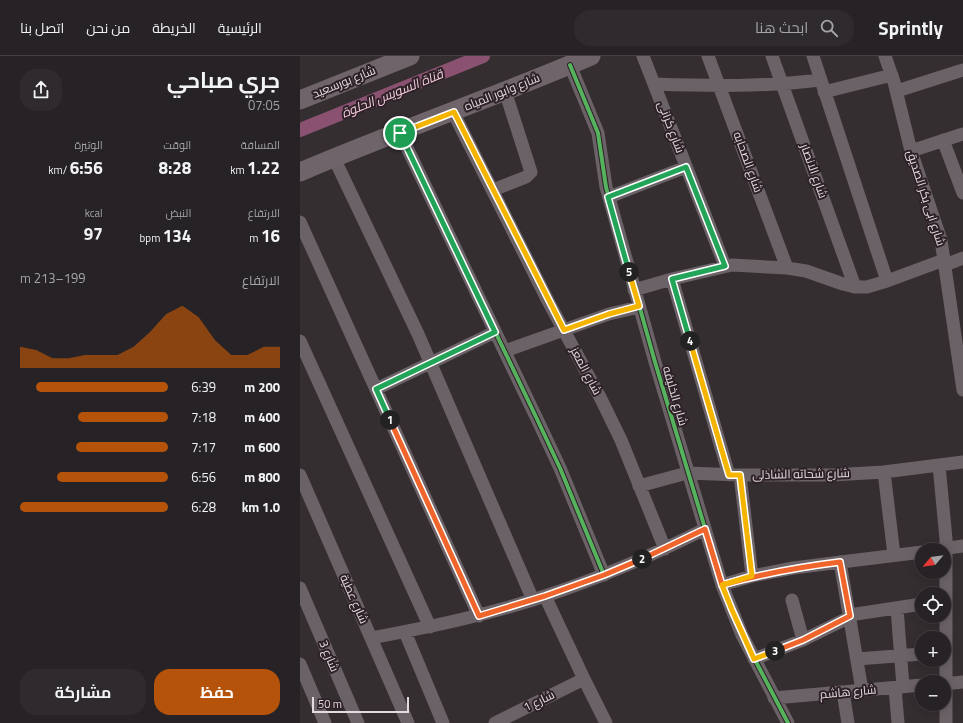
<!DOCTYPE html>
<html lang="ar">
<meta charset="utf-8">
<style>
:root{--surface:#272225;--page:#2f2a2d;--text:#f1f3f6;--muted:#a4a4a7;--line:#433f42;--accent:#b45309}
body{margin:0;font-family:"Titillium Web",Cairo,sans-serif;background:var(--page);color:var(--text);direction:rtl;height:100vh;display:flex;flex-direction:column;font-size:15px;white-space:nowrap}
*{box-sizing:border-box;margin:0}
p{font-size:13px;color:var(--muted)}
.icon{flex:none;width:22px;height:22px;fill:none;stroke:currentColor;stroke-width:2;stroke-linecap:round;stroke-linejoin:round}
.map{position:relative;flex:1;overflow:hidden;direction:ltr}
.panel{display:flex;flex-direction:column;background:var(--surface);width:300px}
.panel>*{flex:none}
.needle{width:26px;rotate:241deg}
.controls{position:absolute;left:615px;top:487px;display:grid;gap:8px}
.controls a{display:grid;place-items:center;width:36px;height:36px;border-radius:50%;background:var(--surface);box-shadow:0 2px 10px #0003,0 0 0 1px var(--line);font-size:20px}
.scale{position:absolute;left:12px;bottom:10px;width:97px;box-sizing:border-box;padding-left:4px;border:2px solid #e4dbdf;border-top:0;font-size:11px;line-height:14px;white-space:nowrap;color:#e4dbdf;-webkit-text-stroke:3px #2d2127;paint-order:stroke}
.pin{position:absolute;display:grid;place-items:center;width:34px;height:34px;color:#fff;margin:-17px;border:2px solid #fff;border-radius:50%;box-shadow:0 1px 4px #0007}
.km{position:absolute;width:20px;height:20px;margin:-10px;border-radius:50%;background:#222;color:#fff;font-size:11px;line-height:20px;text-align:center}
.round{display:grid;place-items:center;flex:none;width:42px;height:42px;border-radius:16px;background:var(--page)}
.overview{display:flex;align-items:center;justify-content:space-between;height:68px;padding:0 20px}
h1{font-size:22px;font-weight:700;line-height:30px}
.metrics{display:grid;grid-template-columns:repeat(3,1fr);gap:6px;height:68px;padding:4px 20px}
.metrics div{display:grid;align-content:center}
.metrics b{font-size:17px;font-weight:700}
.metrics small{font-size:11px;font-weight:400}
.metrics p{font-size:11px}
.chart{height:112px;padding:8px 20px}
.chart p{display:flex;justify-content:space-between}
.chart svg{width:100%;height:72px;margin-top:4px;fill:var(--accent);opacity:.7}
.action{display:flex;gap:8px;margin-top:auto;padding:8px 20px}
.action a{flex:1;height:46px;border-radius:16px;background:var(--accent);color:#fff;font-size:16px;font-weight:700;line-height:46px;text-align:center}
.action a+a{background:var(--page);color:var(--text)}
ul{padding:0 20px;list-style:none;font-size:13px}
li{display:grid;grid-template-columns:64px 48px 1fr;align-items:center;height:30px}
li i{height:10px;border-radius:5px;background:var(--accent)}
header{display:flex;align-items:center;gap:24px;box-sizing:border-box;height:56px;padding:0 20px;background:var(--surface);border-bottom:1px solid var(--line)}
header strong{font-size:19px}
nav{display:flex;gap:22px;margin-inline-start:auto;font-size:14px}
.search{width:280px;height:36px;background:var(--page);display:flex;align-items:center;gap:10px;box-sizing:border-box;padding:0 14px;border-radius:16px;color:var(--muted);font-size:15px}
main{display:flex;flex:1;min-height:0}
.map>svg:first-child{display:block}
</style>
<header>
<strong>Sprintly</strong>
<div class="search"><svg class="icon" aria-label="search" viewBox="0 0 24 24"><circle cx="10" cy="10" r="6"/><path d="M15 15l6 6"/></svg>ابحث هنا</div>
<nav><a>الرئيسية</a><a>الخريطة</a><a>من نحن</a><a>اتصل بنا</a></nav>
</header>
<main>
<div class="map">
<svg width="663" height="667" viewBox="0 0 663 667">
<rect width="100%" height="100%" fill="#342e31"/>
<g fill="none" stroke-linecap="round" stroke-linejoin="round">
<path stroke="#8a5270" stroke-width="14" d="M0,74L183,0"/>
<path stroke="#6b6267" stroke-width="13" d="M343,0L425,210
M408,0L487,212
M472,0L555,231
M513,0L587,225
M585,0L594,26L611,95L641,184L663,334
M270,9L298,77L306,131L355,306L422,529L442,579L488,667
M355,28C411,30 464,31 520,24
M597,35L663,14
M524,36L592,19
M153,56L248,245L301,343L321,384L365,493
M100,77L237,363L260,412L304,519
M643,84L663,137
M611,95L663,78
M34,102L118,278L233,544
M193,134L226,121L231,116L205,35
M309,141L386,111
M0,166L179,560
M645,209L663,202
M372,223L429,419
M334,234L372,223L432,209L487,212L506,215L543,228L555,231H567L587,225L644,204
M0,285L130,571
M205,295L309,258L339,251
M76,333L195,276
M639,409L646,483V667
M584,416L594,499
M0,419L108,667
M440,419L452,520
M339,430L387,417L440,419H532L584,416L663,406
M635,494L663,490
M540,506L562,634
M422,529L452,520L493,512L622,496
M0,532L58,667
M245,540L284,623L306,667
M492,544L503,584
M597,552L603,631
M105,576L143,667
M71,582C130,571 188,559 245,540C300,522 353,499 405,473
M454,603L503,584L556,558L622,548
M557,603L622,598
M0,608L25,667
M644,628L663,626
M595,632L598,667
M543,636L548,667
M474,642L622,629
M195,667L284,623"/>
<path stroke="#6f6469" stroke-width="19" d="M0,44L110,0
M0,116C96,75 195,41 291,0"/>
<g stroke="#2d2127" stroke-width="6">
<path id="cycleway" d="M270,9L298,77L306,131L355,306L422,529L442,579L488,667
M100,77L237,363L260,412L304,519"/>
</g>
<use href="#cycleway" stroke="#56b35d" stroke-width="4"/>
</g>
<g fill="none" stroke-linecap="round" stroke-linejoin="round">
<g stroke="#fff" stroke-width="8">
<path id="split-1" d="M90,364L76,333L195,276L100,77"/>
</g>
<g stroke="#fff" stroke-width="8">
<path id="split-2" d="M90,364L179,560L245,540L304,519L342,503"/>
</g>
<g stroke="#fff" stroke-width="8">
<path id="split-3" d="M342,503L405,473L422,529C461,518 500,511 540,506L550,560L503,584L475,595"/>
</g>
<g stroke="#fff" stroke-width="8">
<path id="split-4" d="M390,285L429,419H440L452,520L422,529L432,554L454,603L475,595"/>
</g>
<g stroke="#fff" stroke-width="8">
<path id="split-5" d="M329,216L308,141L386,111L425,210L372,223L390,285"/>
</g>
<g stroke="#fff" stroke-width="8">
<path id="split-6" d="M100,77L154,56L264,274L309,258L339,250L329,216"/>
</g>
<use href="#split-1" stroke="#22a559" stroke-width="5"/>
<use href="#split-2" stroke="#f0652b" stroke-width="5"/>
<use href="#split-3" stroke="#f0652b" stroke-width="5"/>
<use href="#split-4" stroke="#f5b400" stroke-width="5"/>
<use href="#split-5" stroke="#22a559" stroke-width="5"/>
<use href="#split-6" stroke="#f5b400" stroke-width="5"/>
</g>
<g text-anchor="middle" stroke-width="4" stroke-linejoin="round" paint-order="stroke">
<g font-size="12" fill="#e4dbdf" stroke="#2d2127">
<text transform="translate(44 26) rotate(-22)" y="4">شارع بورسعيد</text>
<text transform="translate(202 36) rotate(-22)" y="4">شارع وابور المياه</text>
<text transform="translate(371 71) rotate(69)" y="4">شارع كرانى</text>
<text transform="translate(448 106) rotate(70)" y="4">شارع الصحابه</text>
<text transform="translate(514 115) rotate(70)" y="4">شارع الانصار</text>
<text transform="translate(626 142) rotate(72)" y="4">شارع ابى بكر الصديق</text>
<text transform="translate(286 315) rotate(62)" y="4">شارع المعز</text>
<text transform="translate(375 340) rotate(74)" y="4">شارع الخليفه</text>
<text transform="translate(501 418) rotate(-1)" y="4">شارع شحاته الشاذلى</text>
<text transform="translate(54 543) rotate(66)" y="4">شارع عطية</text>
<text transform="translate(29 600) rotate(67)" y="4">شارع 3</text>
<text transform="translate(548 636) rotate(-5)" y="4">شارع هاشم</text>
<text transform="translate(239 645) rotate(-26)" y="4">شارع 1</text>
</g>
<g font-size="13" font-style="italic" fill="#f3cddf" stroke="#2d2127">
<text transform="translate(92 37) rotate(-22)" y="5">قناة السويس الحلوة</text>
</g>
</g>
</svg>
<div class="controls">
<a><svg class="needle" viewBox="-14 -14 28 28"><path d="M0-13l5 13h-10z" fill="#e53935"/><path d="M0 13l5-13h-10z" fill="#a4a4a7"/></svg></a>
<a><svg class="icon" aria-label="locate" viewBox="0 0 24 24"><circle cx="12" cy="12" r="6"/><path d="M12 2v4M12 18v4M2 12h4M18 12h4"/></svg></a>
<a>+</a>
<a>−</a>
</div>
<div class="scale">50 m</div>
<div class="pin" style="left:100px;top:77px;background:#1e9e55"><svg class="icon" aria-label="arrive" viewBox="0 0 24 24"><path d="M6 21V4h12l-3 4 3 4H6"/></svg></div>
<b class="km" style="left:90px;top:364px">1</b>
<b class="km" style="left:342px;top:503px">2</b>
<b class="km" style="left:475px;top:595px">3</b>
<b class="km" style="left:390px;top:285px">4</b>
<b class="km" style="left:329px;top:216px">5</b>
</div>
<section class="panel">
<div class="overview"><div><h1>جري صباحي</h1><p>07:05</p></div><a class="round"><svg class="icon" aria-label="share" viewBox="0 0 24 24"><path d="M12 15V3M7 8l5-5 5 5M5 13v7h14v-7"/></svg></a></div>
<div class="metrics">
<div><p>المسافة</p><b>1.22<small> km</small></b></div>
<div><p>الوقت</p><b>8:28</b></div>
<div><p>الوتيرة</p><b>6:56<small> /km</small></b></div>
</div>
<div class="metrics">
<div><p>الارتفاع</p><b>16<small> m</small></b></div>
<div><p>النبض</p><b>134<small> bpm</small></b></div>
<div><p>kcal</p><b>97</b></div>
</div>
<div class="chart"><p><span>الارتفاع</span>199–213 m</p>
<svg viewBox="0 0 160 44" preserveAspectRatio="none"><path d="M0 44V31L10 33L20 38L30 38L40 36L50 36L60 36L70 31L80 22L90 11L100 6L110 13L120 27L130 36L140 36L150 31L160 31V44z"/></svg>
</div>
<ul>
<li><b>200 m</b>6:39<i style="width:89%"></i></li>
<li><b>400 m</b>7:18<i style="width:61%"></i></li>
<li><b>600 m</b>7:17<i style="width:62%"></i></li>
<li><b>800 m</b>6:56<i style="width:75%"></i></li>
<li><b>1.0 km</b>6:28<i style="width:100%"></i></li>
</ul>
<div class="action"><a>حفظ</a><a>مشاركة</a></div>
</section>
</main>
